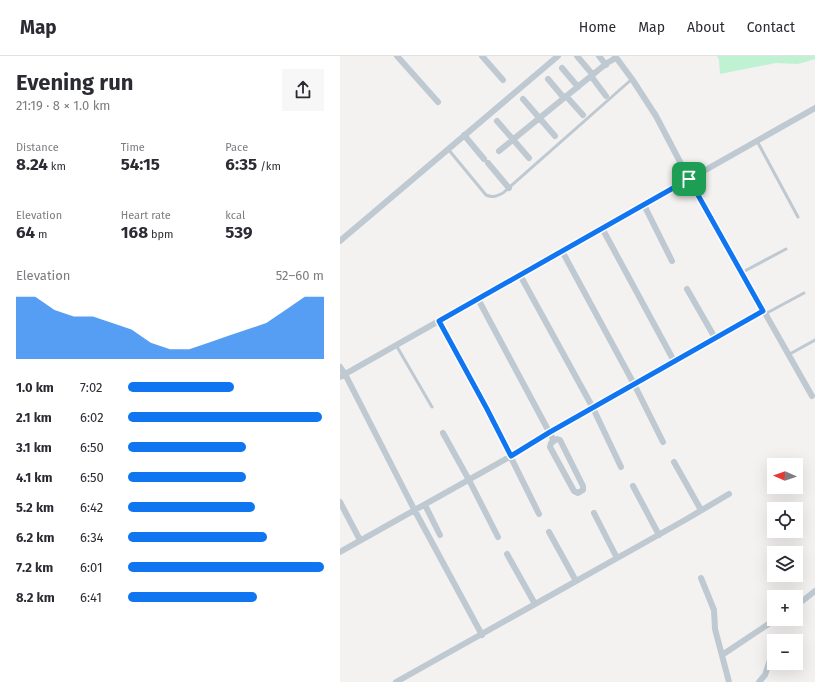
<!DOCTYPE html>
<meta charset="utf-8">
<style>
:root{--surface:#fff;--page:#f7f7f7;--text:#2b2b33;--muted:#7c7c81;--line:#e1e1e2;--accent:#0f75f0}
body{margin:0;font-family:"Fira Sans",sans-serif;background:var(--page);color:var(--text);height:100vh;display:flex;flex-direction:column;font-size:15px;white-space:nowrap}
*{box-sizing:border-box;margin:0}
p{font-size:13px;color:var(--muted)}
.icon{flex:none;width:22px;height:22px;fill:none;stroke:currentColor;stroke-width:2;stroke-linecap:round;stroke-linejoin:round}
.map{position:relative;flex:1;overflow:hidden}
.drawer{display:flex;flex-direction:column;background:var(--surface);width:340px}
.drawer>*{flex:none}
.needle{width:26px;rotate:272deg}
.buttons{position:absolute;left:427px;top:402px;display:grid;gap:8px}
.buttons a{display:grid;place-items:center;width:36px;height:36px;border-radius:0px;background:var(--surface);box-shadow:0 4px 16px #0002;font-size:20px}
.pin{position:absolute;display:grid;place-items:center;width:34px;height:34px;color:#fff;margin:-17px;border-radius:8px;box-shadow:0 2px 6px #0006}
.round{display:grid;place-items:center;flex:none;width:42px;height:42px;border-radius:0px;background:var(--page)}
.headline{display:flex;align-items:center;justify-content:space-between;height:68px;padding:0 16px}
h1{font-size:22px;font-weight:700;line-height:30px}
.metrics{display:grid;grid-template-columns:repeat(3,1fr);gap:6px;height:68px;padding:4px 16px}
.metrics div{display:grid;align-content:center}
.metrics b{font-size:17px;font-weight:700}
.metrics small{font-size:11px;font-weight:400}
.metrics p{font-size:11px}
.chart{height:112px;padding:8px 16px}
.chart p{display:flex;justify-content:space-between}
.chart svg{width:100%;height:72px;margin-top:4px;fill:var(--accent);opacity:.7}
ul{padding:0 16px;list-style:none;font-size:13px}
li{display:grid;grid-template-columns:64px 48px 1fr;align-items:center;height:30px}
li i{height:10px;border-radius:5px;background:var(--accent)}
header{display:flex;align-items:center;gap:24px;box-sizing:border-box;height:56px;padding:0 20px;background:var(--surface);border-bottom:1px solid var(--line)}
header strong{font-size:19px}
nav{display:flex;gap:22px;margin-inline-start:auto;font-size:14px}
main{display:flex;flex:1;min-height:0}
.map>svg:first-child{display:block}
</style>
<header>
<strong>Map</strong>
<nav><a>Home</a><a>Map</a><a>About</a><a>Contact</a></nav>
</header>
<main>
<section class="drawer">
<div class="headline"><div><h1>Evening run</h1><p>21:19 · 8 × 1.0 km</p></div><a class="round"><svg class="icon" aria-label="share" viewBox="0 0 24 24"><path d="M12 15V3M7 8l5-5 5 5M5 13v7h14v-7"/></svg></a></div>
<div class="metrics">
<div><p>Distance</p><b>8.24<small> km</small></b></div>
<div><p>Time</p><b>54:15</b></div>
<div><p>Pace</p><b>6:35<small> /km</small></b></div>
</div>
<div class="metrics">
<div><p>Elevation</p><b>64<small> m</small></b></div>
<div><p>Heart rate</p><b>168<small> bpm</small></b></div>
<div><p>kcal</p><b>539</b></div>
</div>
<div class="chart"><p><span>Elevation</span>52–60 m</p>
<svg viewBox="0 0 160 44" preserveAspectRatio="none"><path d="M0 44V6L10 6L20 14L30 18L40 18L50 22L60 26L70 34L80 38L90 38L100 34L110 30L120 26L130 22L140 14L150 6L160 6V44z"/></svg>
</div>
<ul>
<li><b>1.0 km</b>7:02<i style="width:54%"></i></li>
<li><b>2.1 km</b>6:02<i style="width:99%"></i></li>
<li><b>3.1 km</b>6:50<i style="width:60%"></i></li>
<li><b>4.1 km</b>6:50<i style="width:60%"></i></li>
<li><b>5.2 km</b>6:42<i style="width:65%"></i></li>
<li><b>6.2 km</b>6:34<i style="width:71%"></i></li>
<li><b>7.2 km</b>6:01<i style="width:100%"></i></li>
<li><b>8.2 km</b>6:41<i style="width:66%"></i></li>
</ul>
</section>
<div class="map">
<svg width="475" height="626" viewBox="0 0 475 626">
<rect width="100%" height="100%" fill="#f4f1f1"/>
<path fill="#bff2d2" d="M377,0H475V3L458,8L436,7L380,18L379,4Z"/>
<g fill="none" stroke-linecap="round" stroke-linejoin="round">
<path stroke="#bec9d1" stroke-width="3" d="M417,85L458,161
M108,93L146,139C153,142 157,140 163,137L292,23
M401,217L446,193
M425,258L464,237
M56,289L92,351
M448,299L475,284"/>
<path stroke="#bec9d1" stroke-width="6" d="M57,0L98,46
M142,0L163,24
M237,0L253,19
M259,0L266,9
M275,0L292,23L316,60L349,123L472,340
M222,12L238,31
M251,20L266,40
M208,23L224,42
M226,40L243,59
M183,43L215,80
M157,65L189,102
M124,79L144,103
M159,95L267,7L276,2
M148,107L169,132
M304,149L332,205
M262,172L334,305
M0,185L218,0
M222,195L294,328L323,386
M180,219L253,352L281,411
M347,233L375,282
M138,243L214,385
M99,265L147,353L199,458
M0,311L5,318L75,455L142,579
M0,321L475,52
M103,377L129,424L158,481
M217,383L220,384L243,430V434L238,437L234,435L210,391L211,387Z
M334,406L361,454
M293,430L319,479
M0,446L20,484
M85,449L100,479
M254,457L277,502
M209,476L236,525
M0,496L171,400L210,376L423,255
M167,498L195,548
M361,522L374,554L375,573L389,626
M456,550L475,535
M382,599L436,563
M56,626L345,464L389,438
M419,626L425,619L431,601"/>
</g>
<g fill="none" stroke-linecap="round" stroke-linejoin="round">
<g stroke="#fff" stroke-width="8">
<path id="route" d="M349,123L423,255L210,376L171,400L147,353L99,265Z"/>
</g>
<use href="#route" stroke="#0f75f0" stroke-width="5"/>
</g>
</svg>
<div class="buttons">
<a><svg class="needle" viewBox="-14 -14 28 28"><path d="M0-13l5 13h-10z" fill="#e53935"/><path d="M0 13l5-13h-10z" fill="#7c7c81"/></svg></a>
<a><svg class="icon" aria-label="locate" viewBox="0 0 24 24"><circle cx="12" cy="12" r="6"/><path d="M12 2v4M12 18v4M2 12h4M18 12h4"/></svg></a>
<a><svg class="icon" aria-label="layers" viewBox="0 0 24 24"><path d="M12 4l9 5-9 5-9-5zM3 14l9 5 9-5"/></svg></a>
<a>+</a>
<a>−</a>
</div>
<div class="pin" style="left:349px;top:123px;background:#1e9e55"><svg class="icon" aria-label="arrive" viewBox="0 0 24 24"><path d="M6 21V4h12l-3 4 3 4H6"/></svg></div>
</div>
</main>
